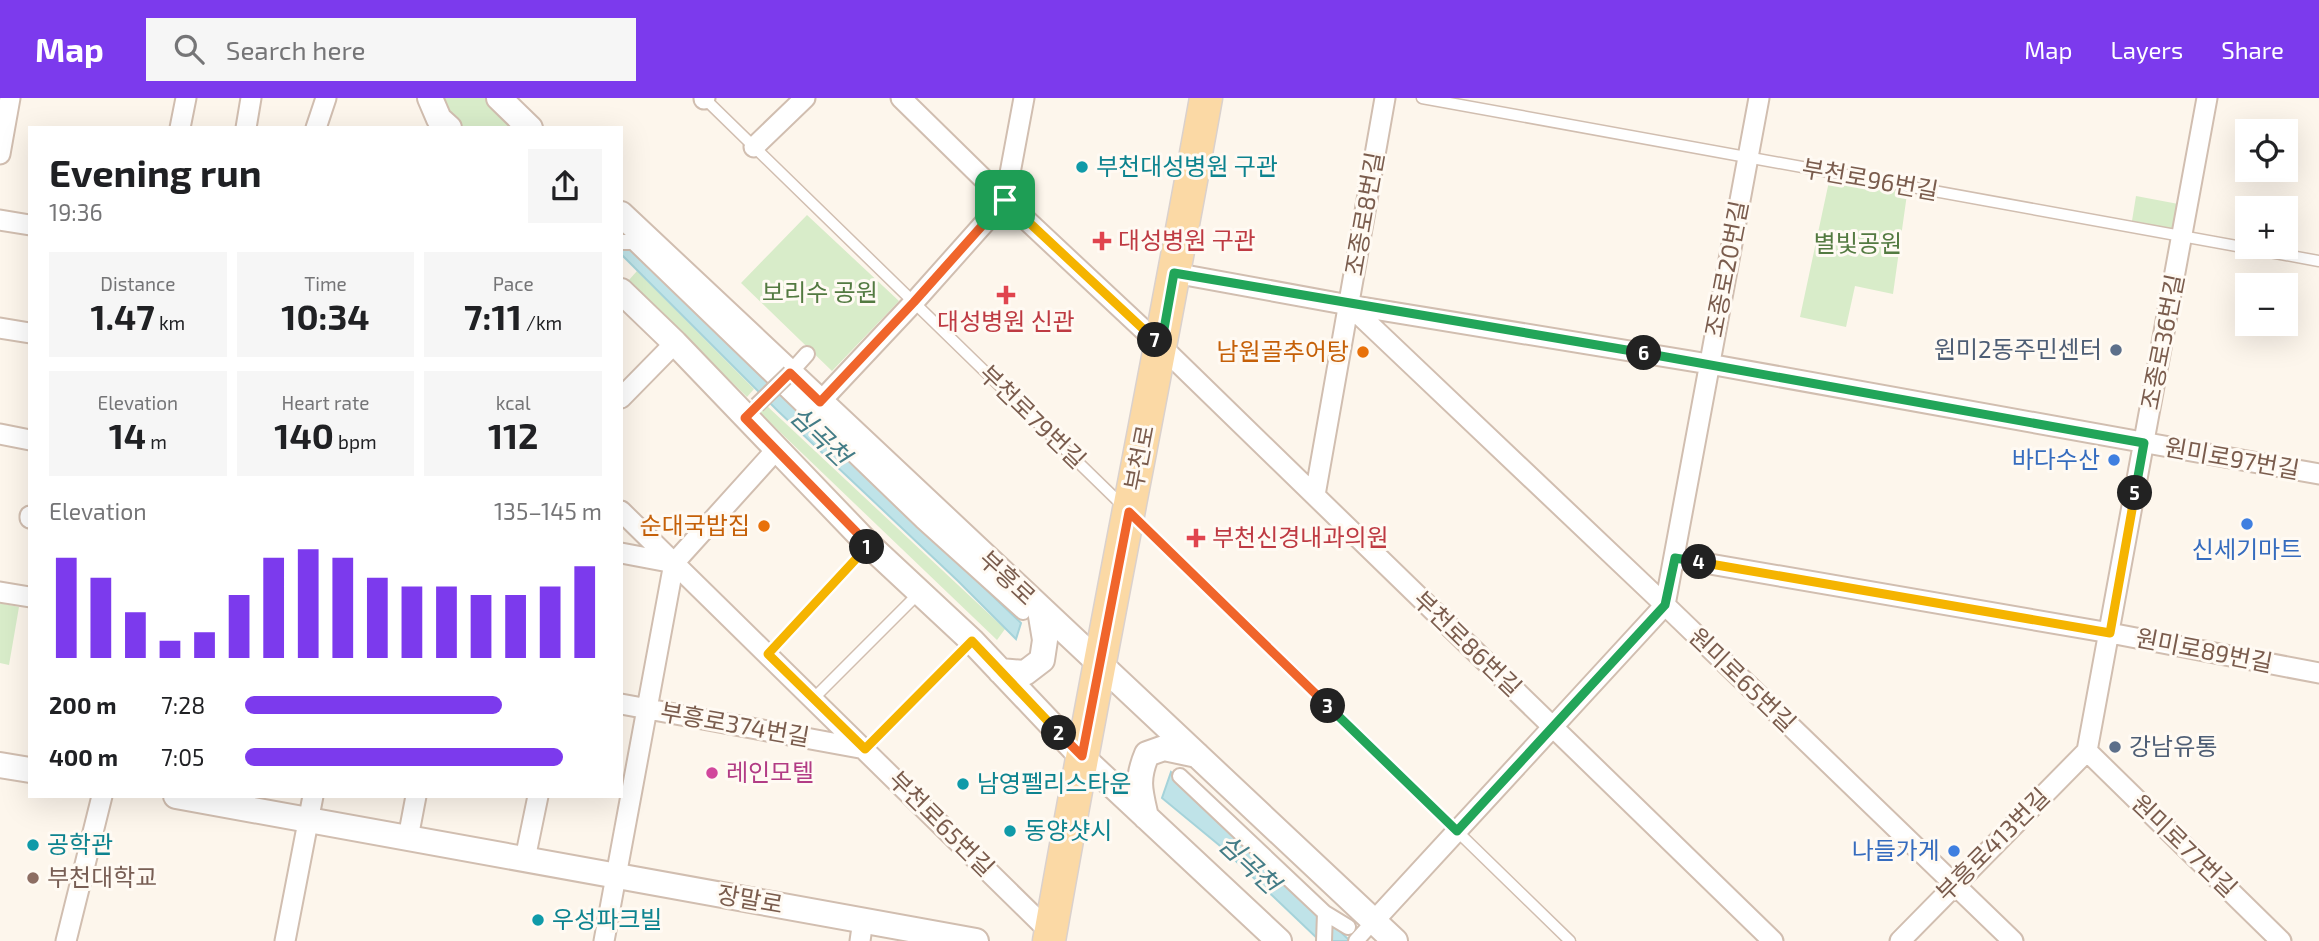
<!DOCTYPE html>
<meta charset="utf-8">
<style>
:root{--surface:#fff;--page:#f6f6f6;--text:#202124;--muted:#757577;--accent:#7c3aed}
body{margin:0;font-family:"Exo 2","Noto Sans KR",sans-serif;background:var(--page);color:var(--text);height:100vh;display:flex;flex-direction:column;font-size:26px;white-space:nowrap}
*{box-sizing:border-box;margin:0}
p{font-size:23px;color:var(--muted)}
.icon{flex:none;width:38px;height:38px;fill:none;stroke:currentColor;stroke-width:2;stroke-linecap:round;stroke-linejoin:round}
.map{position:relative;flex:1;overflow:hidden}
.panel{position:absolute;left:28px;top:28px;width:595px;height:672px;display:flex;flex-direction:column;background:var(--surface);border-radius:0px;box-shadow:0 7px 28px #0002}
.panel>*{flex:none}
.tools{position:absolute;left:2235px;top:21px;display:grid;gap:14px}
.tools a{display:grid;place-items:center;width:63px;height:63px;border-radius:0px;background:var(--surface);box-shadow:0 7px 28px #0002;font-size:35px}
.pin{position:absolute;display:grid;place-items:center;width:60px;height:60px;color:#fff;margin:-30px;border-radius:14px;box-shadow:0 4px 10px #0006}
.km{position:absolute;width:35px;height:35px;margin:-18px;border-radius:50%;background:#222;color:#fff;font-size:19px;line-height:35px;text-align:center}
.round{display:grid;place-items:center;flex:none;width:74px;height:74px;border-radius:0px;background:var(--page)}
.headline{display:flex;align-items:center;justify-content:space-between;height:119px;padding:0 21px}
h1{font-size:38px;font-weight:700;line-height:52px}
.metrics{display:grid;grid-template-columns:repeat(3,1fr);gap:10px;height:119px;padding:7px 21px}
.metrics div{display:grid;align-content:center;border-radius:0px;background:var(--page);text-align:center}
.metrics b{font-size:35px;font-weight:700}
.metrics small{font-size:19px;font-weight:400}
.metrics p{font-size:19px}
.chart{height:196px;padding:14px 21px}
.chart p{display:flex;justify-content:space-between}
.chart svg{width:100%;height:126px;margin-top:7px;stroke:var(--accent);stroke-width:6}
ul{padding:0 21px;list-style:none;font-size:23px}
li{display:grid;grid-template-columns:112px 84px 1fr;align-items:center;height:52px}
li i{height:18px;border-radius:9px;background:var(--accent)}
header{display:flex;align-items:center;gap:42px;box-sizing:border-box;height:98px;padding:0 35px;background:var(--accent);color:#fff}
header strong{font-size:33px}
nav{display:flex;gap:38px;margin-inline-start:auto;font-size:24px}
.search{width:490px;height:63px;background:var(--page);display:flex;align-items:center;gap:18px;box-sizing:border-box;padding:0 24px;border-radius:0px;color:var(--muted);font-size:26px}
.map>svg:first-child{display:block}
</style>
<header>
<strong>Map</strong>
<div class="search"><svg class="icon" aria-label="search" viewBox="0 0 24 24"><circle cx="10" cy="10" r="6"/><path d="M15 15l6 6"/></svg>Search here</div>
<nav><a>Map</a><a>Layers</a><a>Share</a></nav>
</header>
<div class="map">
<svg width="2319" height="843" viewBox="0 0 2319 843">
<rect width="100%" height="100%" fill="#fdf6ec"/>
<path fill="#d8ecc9" d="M432,0H497L513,30H456Z
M1831,74L1908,89L1893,196L1855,188L1846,229L1800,219Z
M2136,98L2189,108L2183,139L2131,129Z
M807,117L899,203L832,273L741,185Z
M637,173L754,291L747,299L628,183Z
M767,308L1005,531L997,542L759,314Z
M0,505L19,509L9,567L0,565Z"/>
<path fill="#bfe3e8" stroke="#a5d3da" stroke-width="2" d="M621,142L1021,525L1016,541L958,483L778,313L621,156Z
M1171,674L1220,717L1350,843H1320L1219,747L1162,700Z"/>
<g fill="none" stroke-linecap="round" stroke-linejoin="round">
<g stroke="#d1beb0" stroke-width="13">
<path id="service" d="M704,0L1122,407
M1422,0L2319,163
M1133,418L1570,843
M768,556L869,447
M814,600L919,495
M865,651L971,544"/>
</g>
<g stroke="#d1beb0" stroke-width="18">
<path id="pedestrian" d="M621,144H633L922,423L1023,514
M790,275L807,256
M1180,678L1325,815L1348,829
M1324,843L1325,815
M1356,843L1374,823"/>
</g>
<g stroke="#d1beb0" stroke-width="23">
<path id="minor" d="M901,0L1005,102L1161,248L1773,843
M704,1L705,0
M180,30L186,0
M246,30L251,0
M316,30L326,0
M754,49L805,0
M0,56L10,0
M0,122L30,127
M1174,175L1349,207L1709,266L2319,376
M1349,207L1665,507L2013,843
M0,230L30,235
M621,300L675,245
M820,304L914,204L1005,102L1024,0
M0,336L30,342
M1315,397L1385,0
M621,413L1055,839
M30,418V420
M621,455L674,465
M1675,460L2110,535L2319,575
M0,494L30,499
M621,606L865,651
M2087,653L2207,0
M2087,653L2281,843
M408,740L416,698
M525,761L538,698
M1374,823L1665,507L1759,0
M66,843L102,698
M285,843L313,698
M604,843L674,465L776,352
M860,843L863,822
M1900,843L2087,653"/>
</g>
<g stroke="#d1beb0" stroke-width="28">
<path id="tertiary" d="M430,0L439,21L449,30
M499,0L530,30
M621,116L1395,843
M621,193L675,245L869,447L972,543L1081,658L1279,843
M1000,573L1025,575L1042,562L1045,542L1040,512
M0,667L30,672
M176,698L976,843
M1146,719C1140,693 1136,682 1147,656L1164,650L1197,657"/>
</g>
<g stroke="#dad1cd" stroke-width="35">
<path id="primary" d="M1049,843C1098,561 1156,281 1206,0"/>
</g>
<use href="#service" stroke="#fff" stroke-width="10"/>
<use href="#pedestrian" stroke="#fff" stroke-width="14"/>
<use href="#minor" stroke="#fff" stroke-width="19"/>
<use href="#tertiary" stroke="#fff" stroke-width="24"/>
<use href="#primary" stroke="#fbd9a5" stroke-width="32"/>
<g stroke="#d1beb0" stroke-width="18" stroke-linecap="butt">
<path id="pedestrian-bridge" d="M757,307L790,275"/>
</g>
<use href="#pedestrian-bridge" stroke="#fff" stroke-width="14"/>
</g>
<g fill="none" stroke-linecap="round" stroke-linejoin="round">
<g stroke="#fff" stroke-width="14">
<path id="split-1" d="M867,449L869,447L745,320L790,275L820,304L914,204L1005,102"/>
</g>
<g stroke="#fff" stroke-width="14">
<path id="split-2" d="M867,449L768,556L865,651L972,543L1059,635"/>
</g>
<g stroke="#fff" stroke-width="14">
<path id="split-3" d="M1059,635L1082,658L1129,414L1328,608"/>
</g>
<g stroke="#fff" stroke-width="14">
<path id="split-4" d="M1328,608L1457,733L1665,507L1675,460L1699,464"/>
</g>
<g stroke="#fff" stroke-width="14">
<path id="split-5" d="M1699,464L2110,535L2135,395"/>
</g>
<g stroke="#fff" stroke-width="14">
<path id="split-6" d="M1644,255L2144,345L2135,395"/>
</g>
<g stroke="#fff" stroke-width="14">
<path id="split-7" d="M1155,242L1161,248L1174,175L1644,255"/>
</g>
<g stroke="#fff" stroke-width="14">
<path id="split-8" d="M1005,102L1155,242"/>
</g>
<use href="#split-1" stroke="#f0652b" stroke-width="9"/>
<use href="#split-2" stroke="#f5b400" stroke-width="9"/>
<use href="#split-3" stroke="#f0652b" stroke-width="9"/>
<use href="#split-4" stroke="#22a559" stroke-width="9"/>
<use href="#split-5" stroke="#f5b400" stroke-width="9"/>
<use href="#split-6" stroke="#22a559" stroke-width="9"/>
<use href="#split-7" stroke="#22a559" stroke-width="9"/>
<use href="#split-8" stroke="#f5b400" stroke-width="9"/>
</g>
<g fill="#0f9aa8" stroke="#fffaf3" stroke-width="2.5">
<circle cx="1082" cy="69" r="7"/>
<circle cx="963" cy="686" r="7"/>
<circle cx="1010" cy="733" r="7"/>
<circle cx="33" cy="747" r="7"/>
<circle cx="538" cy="822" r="7"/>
</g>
<g fill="#e0444e" stroke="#fffaf3" stroke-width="2.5">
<path d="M1098.5 132.5h7v7h7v7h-7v7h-7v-7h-7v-7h7z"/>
<path d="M1002.5 186.5h7v7h7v7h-7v7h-7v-7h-7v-7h7z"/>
<path d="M1192.5 429.5h7v7h7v7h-7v7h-7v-7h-7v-7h7z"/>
</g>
<g fill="#5c6f8a" stroke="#fffaf3" stroke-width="2.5">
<circle cx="2116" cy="252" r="7"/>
<circle cx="2115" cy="649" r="7"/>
</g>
<g fill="#e8710a" stroke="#fffaf3" stroke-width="2.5">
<circle cx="1363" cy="254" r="7"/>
<circle cx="764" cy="428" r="7"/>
</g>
<g fill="#3f7fe0" stroke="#fffaf3" stroke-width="2.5">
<circle cx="2114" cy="362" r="7"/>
<circle cx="2247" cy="426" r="7"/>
<circle cx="1954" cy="753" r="7"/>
</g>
<circle fill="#d1479c" stroke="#fffaf3" stroke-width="2.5" cx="712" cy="675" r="7"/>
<circle fill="#8d6e63" stroke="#fffaf3" stroke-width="2.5" cx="33" cy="780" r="7"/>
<g text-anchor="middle" stroke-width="6" stroke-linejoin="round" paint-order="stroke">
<g font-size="24" fill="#0d838f" stroke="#fffaf3" text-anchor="start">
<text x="1096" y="77">부천대성병원 구관</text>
<text x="977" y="694">남영펠리스타운</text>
<text x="1024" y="741">동양샷시</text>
<text x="47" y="755">공학관</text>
<text x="552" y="830">우성파크빌</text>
</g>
<g font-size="24" fill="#7a5c4d" stroke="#fffaf3">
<text transform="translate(1870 82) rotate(10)" y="8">부천로96번길</text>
<text transform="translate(1365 116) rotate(-80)" y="8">조종로8번길</text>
<text transform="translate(1727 171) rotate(-79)" y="8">조종로20번길</text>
<text transform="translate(2163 244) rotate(-79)" y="8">조종로36번길</text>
<text transform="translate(1032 319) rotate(44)" y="8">부천로79번길</text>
<text transform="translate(1140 360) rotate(-79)" y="8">부천로</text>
<text transform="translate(2232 361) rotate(10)" y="8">원미로97번길</text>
<text transform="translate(1007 480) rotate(43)" y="8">부흥로</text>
<text transform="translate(1467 546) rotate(44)" y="8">부천로86번길</text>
<text transform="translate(2204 553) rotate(11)" y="8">원미로89번길</text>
<text transform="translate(1742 582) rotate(44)" y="8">원미로65번길</text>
<text transform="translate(735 627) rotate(10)" y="8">부흥로374번길</text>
<text transform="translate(941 726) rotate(45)" y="8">부천로65번길</text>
<text transform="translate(1993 747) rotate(-45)" y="8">부흥로413번길</text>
<text transform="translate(2184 748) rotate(44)" y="8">원미로77번길</text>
<text transform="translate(750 802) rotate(10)" y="8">장말로</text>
</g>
<g font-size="24" fill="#be3a42" stroke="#fffaf3" text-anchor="start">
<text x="1118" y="151">대성병원 구관</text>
<text x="1006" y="232" text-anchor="middle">대성병원 신관</text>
<text x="1212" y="448">부천신경내과의원</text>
</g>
<g font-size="24" fill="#537a41" stroke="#fffaf3">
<text x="1858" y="154">별빛공원</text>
<text x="820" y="203">보리수 공원</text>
</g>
<g font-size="24" fill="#4e5e75" stroke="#fffaf3" text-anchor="end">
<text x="2102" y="260">원미2동주민센터</text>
<text x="2129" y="657" text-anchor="start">강남유통</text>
</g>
<g font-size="24" fill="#c56008" stroke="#fffaf3" text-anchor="end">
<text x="1349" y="262">남원골추어탕</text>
<text x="750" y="436">순대국밥집</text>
</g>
<g font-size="24" fill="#366cbe" stroke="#fffaf3" text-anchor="end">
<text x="2100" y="370">바다수산</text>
<text x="2247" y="460" text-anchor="middle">신세기마트</text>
<text x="1940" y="761">나들가게</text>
</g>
<g font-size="24" fill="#b23c85" stroke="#fffaf3" text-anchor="start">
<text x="726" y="683">레인모텔</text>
</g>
<g font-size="24" fill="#785e54" stroke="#fffaf3" text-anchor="start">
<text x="47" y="788">부천대학교</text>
</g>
<g font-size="26" font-style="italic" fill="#437c86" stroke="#fffaf3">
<text transform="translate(820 338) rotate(44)" y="9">심곡천</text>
<text transform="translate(1249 766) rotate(43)" y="9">심곡천</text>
</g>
</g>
</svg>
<div class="tools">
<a><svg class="icon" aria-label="locate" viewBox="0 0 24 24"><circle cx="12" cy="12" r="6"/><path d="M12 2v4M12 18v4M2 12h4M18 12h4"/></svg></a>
<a>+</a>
<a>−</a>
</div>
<div class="pin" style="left:1005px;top:102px;background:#1e9e55"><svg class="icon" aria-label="arrive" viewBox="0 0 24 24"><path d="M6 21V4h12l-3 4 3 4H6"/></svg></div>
<b class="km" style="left:867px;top:449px">1</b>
<b class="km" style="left:1059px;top:635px">2</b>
<b class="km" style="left:1328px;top:608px">3</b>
<b class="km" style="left:1699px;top:464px">4</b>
<b class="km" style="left:2135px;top:395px">5</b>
<b class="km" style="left:1644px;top:255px">6</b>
<b class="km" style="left:1155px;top:242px">7</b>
<section class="panel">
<div class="headline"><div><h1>Evening run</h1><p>19:36</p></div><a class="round"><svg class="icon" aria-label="share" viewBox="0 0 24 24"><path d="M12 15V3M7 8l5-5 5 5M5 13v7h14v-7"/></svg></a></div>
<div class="metrics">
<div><p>Distance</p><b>1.47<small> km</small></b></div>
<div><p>Time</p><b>10:34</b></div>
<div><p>Pace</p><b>7:11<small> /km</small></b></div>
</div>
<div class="metrics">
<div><p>Elevation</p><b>14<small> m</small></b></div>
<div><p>Heart rate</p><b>140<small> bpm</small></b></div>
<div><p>kcal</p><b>112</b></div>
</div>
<div class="chart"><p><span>Elevation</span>135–145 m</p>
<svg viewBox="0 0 160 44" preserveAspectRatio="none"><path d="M5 44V9M15 44V16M25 44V28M35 44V38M45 44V35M55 44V22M65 44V9M75 44V6M85 44V9M95 44V16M105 44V19M115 44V19M125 44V22M135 44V22M145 44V19M155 44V12"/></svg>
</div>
<ul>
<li><b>200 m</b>7:28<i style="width:72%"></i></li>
<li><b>400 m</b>7:05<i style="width:89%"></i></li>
</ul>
</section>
</div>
